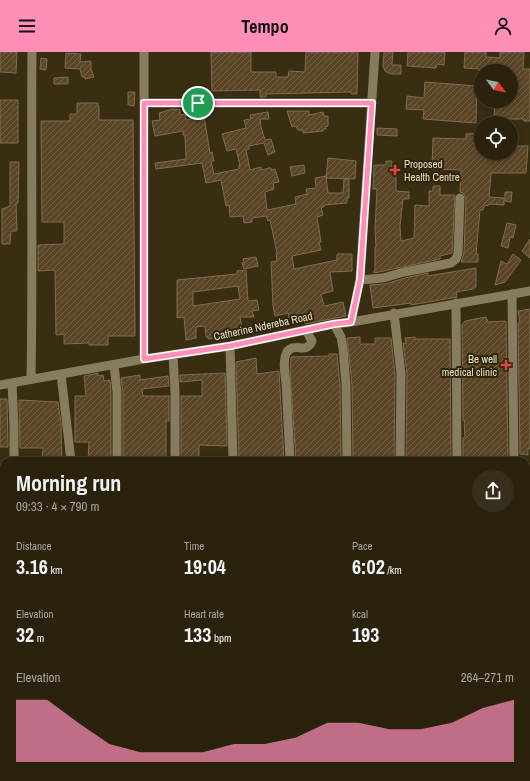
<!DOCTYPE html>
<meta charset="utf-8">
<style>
:root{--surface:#2b220e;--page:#372f1c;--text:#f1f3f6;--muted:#a6a49e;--line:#473f2e;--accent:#ff8eb9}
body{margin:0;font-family:"Archivo Narrow",sans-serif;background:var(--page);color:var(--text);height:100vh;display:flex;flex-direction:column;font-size:15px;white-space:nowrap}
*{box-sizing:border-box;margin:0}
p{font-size:13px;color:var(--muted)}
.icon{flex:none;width:22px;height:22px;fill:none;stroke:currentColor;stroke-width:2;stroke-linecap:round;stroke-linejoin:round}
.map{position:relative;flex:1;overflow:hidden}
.sheet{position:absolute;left:0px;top:405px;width:530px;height:324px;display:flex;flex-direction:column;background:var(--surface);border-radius:12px 12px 0 0;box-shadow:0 2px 6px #0003,0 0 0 1px var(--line)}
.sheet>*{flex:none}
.needle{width:26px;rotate:122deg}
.fabs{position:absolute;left:474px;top:12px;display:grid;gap:8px}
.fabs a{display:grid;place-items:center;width:44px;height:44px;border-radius:50%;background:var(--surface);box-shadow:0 2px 6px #0003,0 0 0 1px var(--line);font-size:20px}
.pin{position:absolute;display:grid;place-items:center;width:34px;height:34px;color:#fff;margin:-17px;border:2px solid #fff;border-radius:50%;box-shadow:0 1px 4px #0007}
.round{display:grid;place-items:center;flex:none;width:42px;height:42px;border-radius:21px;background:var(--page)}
.summary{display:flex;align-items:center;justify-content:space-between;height:68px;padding:0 16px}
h1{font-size:22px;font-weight:700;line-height:30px}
.stats{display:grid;grid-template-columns:repeat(3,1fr);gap:6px;height:68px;padding:4px 16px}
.stats div{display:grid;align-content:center}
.stats b{font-size:20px;font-weight:700}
.stats small{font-size:11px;font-weight:400}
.stats p{font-size:11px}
.chart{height:112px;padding:8px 16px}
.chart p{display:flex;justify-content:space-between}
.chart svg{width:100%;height:72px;margin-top:4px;fill:var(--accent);opacity:.7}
header{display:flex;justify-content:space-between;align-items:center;height:52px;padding:0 16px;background:var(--accent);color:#111;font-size:18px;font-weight:700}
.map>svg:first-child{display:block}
</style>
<header><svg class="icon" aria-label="menu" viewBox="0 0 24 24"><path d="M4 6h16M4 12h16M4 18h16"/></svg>Tempo<svg class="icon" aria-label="person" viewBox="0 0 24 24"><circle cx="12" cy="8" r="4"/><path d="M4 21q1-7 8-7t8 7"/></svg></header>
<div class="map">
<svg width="530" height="729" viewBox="0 0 530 729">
<defs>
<pattern id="building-hatch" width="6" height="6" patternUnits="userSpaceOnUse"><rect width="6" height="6" fill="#5a4526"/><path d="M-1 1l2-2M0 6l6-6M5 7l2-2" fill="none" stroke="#725f44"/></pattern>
</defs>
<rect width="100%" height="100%" fill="#392e12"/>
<path fill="url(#building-hatch)" stroke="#7f6c51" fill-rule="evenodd" d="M0,0H17L16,21L0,20Z
M211,0H251V20H276V25H288L289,19L305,20L306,0H358L357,42H351V40L266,42V45H260V38L212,39Z
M384,0H393L392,13H401V22H391L385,19L383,14Z
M408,0H445L444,13L437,12L436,16L407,14Z
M465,0H486V5L500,6V0H524L523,17H530V69H524V67H494L495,49H511V19H479V17L464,16Z
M66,1L81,2L80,10L91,9V19H92L94,25L85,27V25H82L80,17L65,16Z
M41,6L47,7L46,18L40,17Z
M68,25V32H54V26Z
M425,30L477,34L476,71L423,67L424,58L406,57L407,44L424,46Z
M128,40H135L134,54L128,53Z
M0,48H18V91H0Z
M77,51H98V54H99V68H133L135,284H108V293H89V291L64,292V282L56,283L55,218L38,219V193L64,192V170H42L41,69H70V62H77Z
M172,57L180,58V63L185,62L186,68L204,64L210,101L212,100L214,109H211L214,122L239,117V113H240L236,97L227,99L222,82L246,76L244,68L251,67L250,63L268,60L269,67H260L261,75L265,88L271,87L275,100L268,103L264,91L249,94V97L246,98L250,118L261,115L262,118L269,116H271V118L275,117L279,130L273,131L274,137L265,140L267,158L296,152L295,145L307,142L306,137L316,136L315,126L326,124L328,141H343L344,127H349V146H347V151L324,153V155H321L323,163L317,165L321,190H319L321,198L292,204L294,217L337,208V202H352V219L330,220L333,239L321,242L324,254L343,250L346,264L305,272L304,263L289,266L288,261L275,264L273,254L271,210L277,209L276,201H277L270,168L268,169L266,164L252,166V170L244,171L243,164L230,165L229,153L226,154L221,128L206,131L202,111L156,117L155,111L186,107L185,83H183V79L155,84L152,69L160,68L159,61Z
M287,59H309V63L323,60L324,64H328V74L325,75L326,77H323V79L303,81V78H298L296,74L292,75Z
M377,76L397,77V84L377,83Z
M481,81L480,101H511V94H528L526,121H491L489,145L504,146V153L489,152V153L484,154L483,158H480L476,202H478V210H461L464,201L466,146L463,141L460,140L461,118L432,117L433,86L466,87V82Z
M328,106L356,109L355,127L326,126Z
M386,109H392V117H396V139L409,140V147H403L400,174L401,189L414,186L415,153L429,154V139H433V134H440V143H455L452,201L440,204V207L374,221V219H375V195H376L375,177L377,137H373L374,113H386Z
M10,110H19L18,151H16L17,179H11L10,192H2V157L10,154Z
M304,113L305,121L292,124L290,115Z
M505,140H512L511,150L505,149Z
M507,171L516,173L513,186L510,185L508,196L501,194Z
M530,187V206L522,199Z
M513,202L521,208L505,230L495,233L501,209L507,212Z
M256,205L258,214L244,217L242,211H244L243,207Z
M476,216V235L473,237L456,240L457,245L411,253V251L373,256L370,233L385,232L405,226L428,221V224Z
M246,218L248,249L257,248L259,258L252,259L254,265H240L242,276L232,278L233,283L208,287V285H206L205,274L196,275V286L186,288L184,265L177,266V228L237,222V219ZM238,234L240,247L193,254V240Z
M530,257V397L528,396V403L520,402L518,271L520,270L518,259Z
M486,265L488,270L506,269L508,409H463V386L465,385L464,368H463L462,273L465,269Z
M360,285V292H375V286H391L395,322L394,407L368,409V407H353L352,333L347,286Z
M415,285V287H450L451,409H406L407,322L403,291L406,292L405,286Z
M329,302H337L340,333L341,407L340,409H296L290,318L291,305L329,304Z
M256,306L257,322L279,319L284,409H239L236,310Z
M98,321V324L103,323L104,329L110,328L111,340V409H88L89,390H75V344H86L84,324Z
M225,321L227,394L199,393V409H181V344H202V328L180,330V323Z
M140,323V328L168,324L169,334L142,337L143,344H169V369H166V409H123V340L121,326Z
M0,347H7L8,395H0Z
M19,348L58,350L61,371L62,409H42L43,396H20Z"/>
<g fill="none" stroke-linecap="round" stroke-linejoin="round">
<path stroke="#877c5e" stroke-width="9" d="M144,51H372
M360,228L383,226L404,220L451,211L456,207L458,201L460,146
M512,242L514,409
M456,251L457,409
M394,261L401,322L400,409
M351,270L360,228L375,0
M334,272L341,285L343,296L346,333L347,409
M230,294L233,409
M173,303L175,340V409
M144,307V0
M114,313L117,340V409
M61,322L71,409
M31,327C33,218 31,109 32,0
M12,331L14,375V409
M0,333L144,307L230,294L334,272L351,270L530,239
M290,409L286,331C285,323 281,302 290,297C297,292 307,302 312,289L306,278
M526,455H530
M0,470H4
M79,725L80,729"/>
</g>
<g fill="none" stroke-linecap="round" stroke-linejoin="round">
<g stroke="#fff" stroke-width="8">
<path id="route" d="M144,51H372L360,228L351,270L334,272L230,294L144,307Z"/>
</g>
<use href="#route" stroke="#ff8eb9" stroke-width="5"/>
</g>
<g fill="#e0444e" stroke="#2f2508" stroke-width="1.5">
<path d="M393 112h4v4h4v4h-4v4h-4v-4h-4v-4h4z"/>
<path d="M504 307h4v4h4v4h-4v4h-4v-4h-4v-4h4z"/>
</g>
<g text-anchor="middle" stroke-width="4" stroke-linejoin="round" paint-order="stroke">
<g font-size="11" fill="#e4ddcd" stroke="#2f2508" text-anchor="start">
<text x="404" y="116">Proposed<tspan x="404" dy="13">Health Centre</tspan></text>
<text x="497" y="311" text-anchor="end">Be well<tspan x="497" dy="13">medical clinic</tspan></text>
</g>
<g font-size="11" fill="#e4ddcd" stroke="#2f2508">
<text transform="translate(263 274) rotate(-12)" y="4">Catherine Ndereba Road</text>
</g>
</g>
</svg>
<div class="fabs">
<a><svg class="needle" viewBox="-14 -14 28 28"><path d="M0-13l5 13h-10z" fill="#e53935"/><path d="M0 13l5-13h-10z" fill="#a6a49e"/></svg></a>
<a><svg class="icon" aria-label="locate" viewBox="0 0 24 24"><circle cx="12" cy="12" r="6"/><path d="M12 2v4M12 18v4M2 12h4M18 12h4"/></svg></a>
</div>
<div class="pin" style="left:198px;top:51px;background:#1e9e55"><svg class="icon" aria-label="arrive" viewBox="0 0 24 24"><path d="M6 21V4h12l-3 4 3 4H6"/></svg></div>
<section class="sheet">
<div class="summary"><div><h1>Morning run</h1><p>09:33 · 4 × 790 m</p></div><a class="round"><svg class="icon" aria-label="share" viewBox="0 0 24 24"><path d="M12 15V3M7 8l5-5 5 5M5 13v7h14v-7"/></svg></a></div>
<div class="stats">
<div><p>Distance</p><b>3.16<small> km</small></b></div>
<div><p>Time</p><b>19:04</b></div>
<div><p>Pace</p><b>6:02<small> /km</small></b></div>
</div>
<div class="stats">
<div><p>Elevation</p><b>32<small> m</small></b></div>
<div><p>Heart rate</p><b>133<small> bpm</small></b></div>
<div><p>kcal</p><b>193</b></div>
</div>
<div class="chart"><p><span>Elevation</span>264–271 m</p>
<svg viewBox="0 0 160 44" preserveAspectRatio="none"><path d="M0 44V6L10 6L20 20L30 33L40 38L50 38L60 38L70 33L80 33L90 29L100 20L110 20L120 24L130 24L140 20L150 11L160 6V44z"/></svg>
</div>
</section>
</div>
